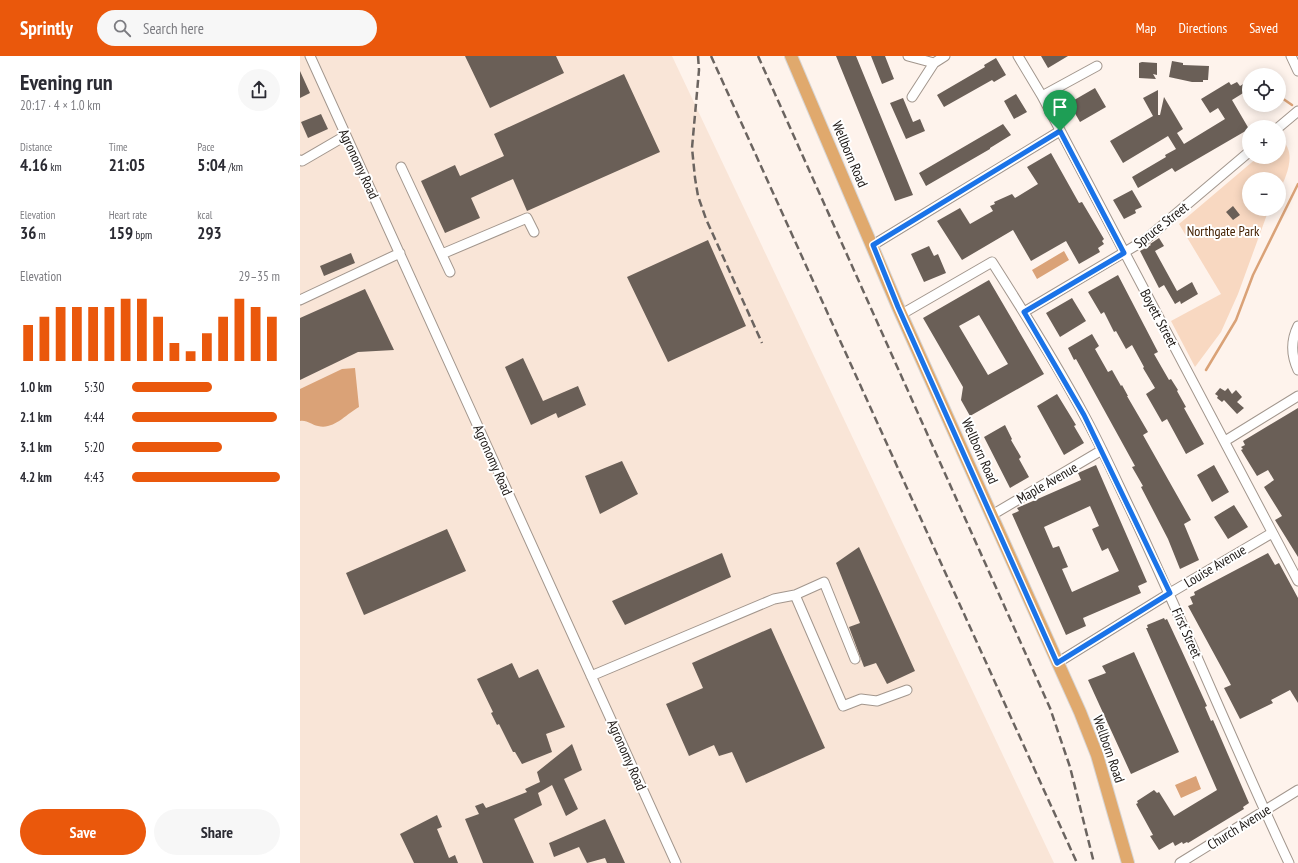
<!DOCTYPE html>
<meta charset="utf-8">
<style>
:root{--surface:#fff;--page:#f7f7f7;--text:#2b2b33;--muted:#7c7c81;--accent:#ea580c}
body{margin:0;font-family:"PT Sans Narrow",sans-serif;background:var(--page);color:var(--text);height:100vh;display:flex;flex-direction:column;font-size:15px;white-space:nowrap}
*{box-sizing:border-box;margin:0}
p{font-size:13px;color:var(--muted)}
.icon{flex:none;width:22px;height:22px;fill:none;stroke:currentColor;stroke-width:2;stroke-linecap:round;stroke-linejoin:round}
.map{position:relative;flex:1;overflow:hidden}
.side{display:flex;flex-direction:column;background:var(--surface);width:300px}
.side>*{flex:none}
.fabs{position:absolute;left:942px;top:12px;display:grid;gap:8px}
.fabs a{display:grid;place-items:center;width:44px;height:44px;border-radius:50%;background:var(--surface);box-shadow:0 2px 10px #0003;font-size:20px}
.pin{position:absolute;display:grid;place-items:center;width:34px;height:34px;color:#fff;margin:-41px -17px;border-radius:50% 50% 50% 0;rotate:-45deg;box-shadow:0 0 4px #0007}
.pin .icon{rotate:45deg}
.round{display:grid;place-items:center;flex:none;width:42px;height:42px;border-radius:21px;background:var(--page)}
.summary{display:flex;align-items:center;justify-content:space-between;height:68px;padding:0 20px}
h1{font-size:22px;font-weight:600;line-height:30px}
.stats{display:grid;grid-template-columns:repeat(3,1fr);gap:6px;height:68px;padding:4px 20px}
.stats div{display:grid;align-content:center}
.stats b{font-size:17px;font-weight:600}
.stats small{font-size:11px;font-weight:400}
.stats p{font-size:11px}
.chart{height:112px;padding:8px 20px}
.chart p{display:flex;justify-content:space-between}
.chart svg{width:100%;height:72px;margin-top:4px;stroke:var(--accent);stroke-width:6}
.button{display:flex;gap:8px;margin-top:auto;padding:8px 20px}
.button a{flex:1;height:46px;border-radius:24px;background:var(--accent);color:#fff;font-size:16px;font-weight:600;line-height:46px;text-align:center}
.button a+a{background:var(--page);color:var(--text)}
ul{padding:0 20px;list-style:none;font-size:13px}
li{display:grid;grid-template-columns:64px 48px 1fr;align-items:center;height:30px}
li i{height:10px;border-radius:5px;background:var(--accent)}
header{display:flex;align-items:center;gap:24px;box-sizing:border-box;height:56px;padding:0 20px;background:var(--accent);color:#fff}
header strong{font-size:19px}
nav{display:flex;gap:22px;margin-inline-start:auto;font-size:14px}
.search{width:280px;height:36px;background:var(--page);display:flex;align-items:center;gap:10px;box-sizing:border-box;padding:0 14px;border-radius:22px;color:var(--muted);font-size:15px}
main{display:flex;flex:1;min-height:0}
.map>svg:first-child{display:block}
</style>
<header>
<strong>Sprintly</strong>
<div class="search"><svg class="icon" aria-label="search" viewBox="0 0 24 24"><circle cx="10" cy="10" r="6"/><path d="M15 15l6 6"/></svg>Search here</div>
<nav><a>Map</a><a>Directions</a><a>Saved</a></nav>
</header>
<main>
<section class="side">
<div class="summary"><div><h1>Evening run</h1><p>20:17 · 4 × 1.0 km</p></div><a class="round"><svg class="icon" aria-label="share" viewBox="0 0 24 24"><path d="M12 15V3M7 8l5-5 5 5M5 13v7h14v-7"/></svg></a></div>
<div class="stats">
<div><p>Distance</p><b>4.16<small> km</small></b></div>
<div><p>Time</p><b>21:05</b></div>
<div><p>Pace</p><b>5:04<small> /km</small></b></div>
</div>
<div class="stats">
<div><p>Elevation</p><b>36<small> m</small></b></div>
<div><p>Heart rate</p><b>159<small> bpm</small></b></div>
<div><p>kcal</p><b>293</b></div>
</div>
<div class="chart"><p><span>Elevation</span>29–35 m</p>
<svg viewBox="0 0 160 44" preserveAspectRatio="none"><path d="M5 44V22M15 44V17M25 44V11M35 44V11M45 44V11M55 44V11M65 44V6M75 44V6M85 44V17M95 44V33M105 44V38M115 44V27M125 44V17M135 44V6M145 44V11M155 44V17"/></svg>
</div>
<ul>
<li><b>1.0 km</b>5:30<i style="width:54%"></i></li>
<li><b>2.1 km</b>4:44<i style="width:98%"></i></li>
<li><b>3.1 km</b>5:20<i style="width:61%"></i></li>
<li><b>4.2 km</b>4:43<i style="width:100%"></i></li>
</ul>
<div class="button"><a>Save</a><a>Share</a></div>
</section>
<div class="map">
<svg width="998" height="807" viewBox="0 0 998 807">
<rect width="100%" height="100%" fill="#fef3ec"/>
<path fill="#f9e5d7" d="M0,0H372L754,807H0Z"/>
<path fill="#f8d8c1" d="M981,82C983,85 987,89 988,93C993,105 985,124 979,135V123H949V153H969L938,238L921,276L895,311L871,265L921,238L879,168L958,101H979V84Z"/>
<path fill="#daa277" d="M764,195L769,204L737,223L732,214Z
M55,312L59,351C46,358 34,374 18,370C11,369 8,364 0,365V333L42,313Z
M896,720L901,733L881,742L875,729Z"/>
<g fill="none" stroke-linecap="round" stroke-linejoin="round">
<path stroke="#daa277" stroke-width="2.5" d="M979,40L992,49
M906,314L936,264L953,219L998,128"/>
</g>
<path fill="#6a5f57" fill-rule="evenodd" d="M165,0H256L264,17L190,52Z
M536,0H556L613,139L595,145Z
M571,0H585L594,23L582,28Z
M741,0H768L748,12Z
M696,2L706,19L694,26L692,24L644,51L637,39L685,11L684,9Z
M872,5L883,7V9L909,10L908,24H903V26H892L869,21Z
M842,6L857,7V19L853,18L856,23L839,22V7Z
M0,15L10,37L0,42Z
M324,18L360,96L227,155L213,123L171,142L180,162L145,177L121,125L155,109L160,120L204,100L194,78Z
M929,26L931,29L937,26L940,30L945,27L948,34L932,44L949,73L875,116L872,112L838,132L832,121L866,101L865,99L876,93L868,80L823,107L810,85L853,60L843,42L858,34V59H860L864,41L883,73L877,77L884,88L925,63L918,52L910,57L901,43Z
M795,32L806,51L780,66L769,47Z
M716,38L727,56L714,63L704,45Z
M603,42L613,66L620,63L625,75L606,83L590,47Z
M21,58L28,73L8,82L1,66Z
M703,68L711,79L690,92V93L626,130L619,117Z
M751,97L779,147L782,146L804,183L802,185L804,188L798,192L800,196L779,208L766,185L731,205L713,174L662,204L637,165L660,152L670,168L693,155L690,150L695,148L694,146L712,138L715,142L738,128L727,111Z
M832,134L842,151L835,154L836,157L824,163L813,144Z
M933,150L940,159L933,164L926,156Z
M859,182L864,190L855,195L877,235L892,226L898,238L881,248L880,245L875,248L864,229L859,232L840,195L851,189L850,188Z
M408,184L446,270L368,306L327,221Z
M629,190L634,200L638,198L646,217L624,226L611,198Z
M51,197L55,207L24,220L20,210Z
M818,219L858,296L854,298L869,324L871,323L878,334L877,335L886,351L884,352L904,388L886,398L867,363L862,366L846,338L855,332L843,312L844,311L832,289L826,293L816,275L814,276L804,256L801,258L788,236Z
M689,224L744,318L670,360L661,344L663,331L623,262ZM679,259L708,308L688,319L659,270Z
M65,233L94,294L58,296L0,324V262Z
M772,242L786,265L760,281L746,257Z
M792,278L799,290L795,293L808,316L812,314L821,330L822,329L828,340H827L848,376L843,379L891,464L884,468L899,504L880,513L868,483L841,431L843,430L832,411L835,410L776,303L774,304L768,292Z
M223,302L243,345L278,330L286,349L258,362L256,357L231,369L205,311Z
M920,332L925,335L928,332L932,338L936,334L942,341L937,346L944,352L937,358L924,344L922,346L917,342L918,340L915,338Z
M757,338L776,369L774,370L784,387L764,399L737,350Z
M998,352V501L975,464L982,460L964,431L974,424L968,414L957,420L941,394L943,393L941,391L945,389L943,385Z
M705,369L712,383L711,384L721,401L719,403L729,421L710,432L684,381Z
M322,405L338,438L300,458L285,420Z
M796,409L847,526L838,530L841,537L783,562L786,570L766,579L712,458L719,455L717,452L781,424L778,417ZM790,450L799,470L792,473L802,495L808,492L819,515L772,536L762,513L768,511L759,490L753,492L744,471Z
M914,409L929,436L912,446L897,419Z
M934,449L948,471L928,483L914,461Z
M147,473L166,515L64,559L46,517Z
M559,491L615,615L587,628L576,607L564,611L549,571L560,567L536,507Z
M422,497L431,521L325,569L312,545Z
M968,497L975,509L979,507L998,542V647L990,634L971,644L973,647L940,663L924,632L931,629L888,550L893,548L890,541L895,539L894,536Z
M864,562L865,564L867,563L881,593L907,650L905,651L911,665L913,664L949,747L943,751L944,753L888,787L887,786L883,788L882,786L875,790L873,786L859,794L850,780L853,779L836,748L838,747L837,745L854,734L857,737L859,736L874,760L917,734L846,572H848L847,569Z
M471,572L525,692L446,727L432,696L419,700L414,689L389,700L366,648L403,632L392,607Z
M834,596L879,696L831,718L788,624L806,617L802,610Z
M212,607L219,622L238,613L265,671L246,678L252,696L222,708L215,696H213L199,668L197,669L191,657L193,656L177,623Z
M272,688L282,714L264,723L278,753L266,760L252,729L238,737L242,749L214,763L234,807H183L165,763L179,758L175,750L183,747L186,752L227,736L225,733L240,726L237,716Z
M137,759L142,771L137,773L149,802L155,799L158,807H114L100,778Z
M305,763L325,807H307L305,802L287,807L279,791L254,801L249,787Z"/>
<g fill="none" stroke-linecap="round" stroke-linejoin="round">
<g stroke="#a2968d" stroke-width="11">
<path id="minor" d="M10,0L376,807
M608,0L634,7
M718,0L742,40L998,525
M991,0L998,15
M742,40L797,10
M612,41L634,7L645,0
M979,71L998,55
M0,104L2,105L45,80
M101,111L150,216
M573,189L760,75
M142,198L227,162L234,176
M0,244L100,197
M724,256L845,184L949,96
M602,258L692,206C724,256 756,307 784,359C802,392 817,426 833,459C887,574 935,692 989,807
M998,270C991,284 991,299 998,314
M925,385L998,340
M692,459L802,394
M495,539L524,526L555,603
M757,607L870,537L972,477
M291,620L474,543L495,539L543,650L561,643L577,645L607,634
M880,807L998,734"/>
</g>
<g stroke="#d6d5d5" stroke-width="14">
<path id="major" d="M491,0L598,251L780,656L797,699L828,807"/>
</g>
<use href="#minor" stroke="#fff" stroke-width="9"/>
<use href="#major" stroke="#e0a96d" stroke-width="12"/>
<path stroke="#6b6460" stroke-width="2.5" stroke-dasharray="8 4" stroke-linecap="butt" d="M398,0L399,14L392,92L395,122L398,140L406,163L462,287
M411,0L777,807
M458,0L750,652L770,711L794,807"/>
</g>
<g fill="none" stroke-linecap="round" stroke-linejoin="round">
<g stroke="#fff" stroke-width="8">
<path id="route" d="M760,75L824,197L724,256L784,359L870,537L757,607L598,251L573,189Z"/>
</g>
<use href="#route" stroke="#1a73e8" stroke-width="5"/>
</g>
<g text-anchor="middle" stroke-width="4" stroke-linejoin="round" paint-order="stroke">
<g font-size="14" fill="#1c1714" stroke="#fff">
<text transform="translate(550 98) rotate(67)" y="5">Wellborn Road</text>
<text transform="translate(59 108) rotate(65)" y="5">Agronomy Road</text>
<text transform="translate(861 169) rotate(-38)" y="5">Spruce Street</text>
<text transform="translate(859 262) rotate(62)" y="5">Boyett Street</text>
<text transform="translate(680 395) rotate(66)" y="5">Wellborn Road</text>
<text transform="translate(193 404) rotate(66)" y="5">Agronomy Road</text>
<text transform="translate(747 427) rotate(-30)" y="5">Maple Avenue</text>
<text transform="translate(915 510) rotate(-31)" y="5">Louise Avenue</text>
<text transform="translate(887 577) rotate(66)" y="5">First Street</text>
<text transform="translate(809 693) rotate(71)" y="5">Wellborn Road</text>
<text transform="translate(327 699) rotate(66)" y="5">Agronomy Road</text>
<text transform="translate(939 771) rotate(-32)" y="5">Church Avenue</text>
</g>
<g font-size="14" fill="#432000" stroke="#fff">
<text x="923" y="180">Northgate Park</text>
</g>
</g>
</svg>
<div class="fabs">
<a><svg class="icon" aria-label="locate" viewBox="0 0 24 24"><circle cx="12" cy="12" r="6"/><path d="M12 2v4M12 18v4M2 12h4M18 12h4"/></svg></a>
<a>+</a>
<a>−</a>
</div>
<div class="pin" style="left:760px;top:75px;background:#1e9e55"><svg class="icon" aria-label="arrive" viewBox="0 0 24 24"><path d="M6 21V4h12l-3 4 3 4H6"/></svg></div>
</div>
</main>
